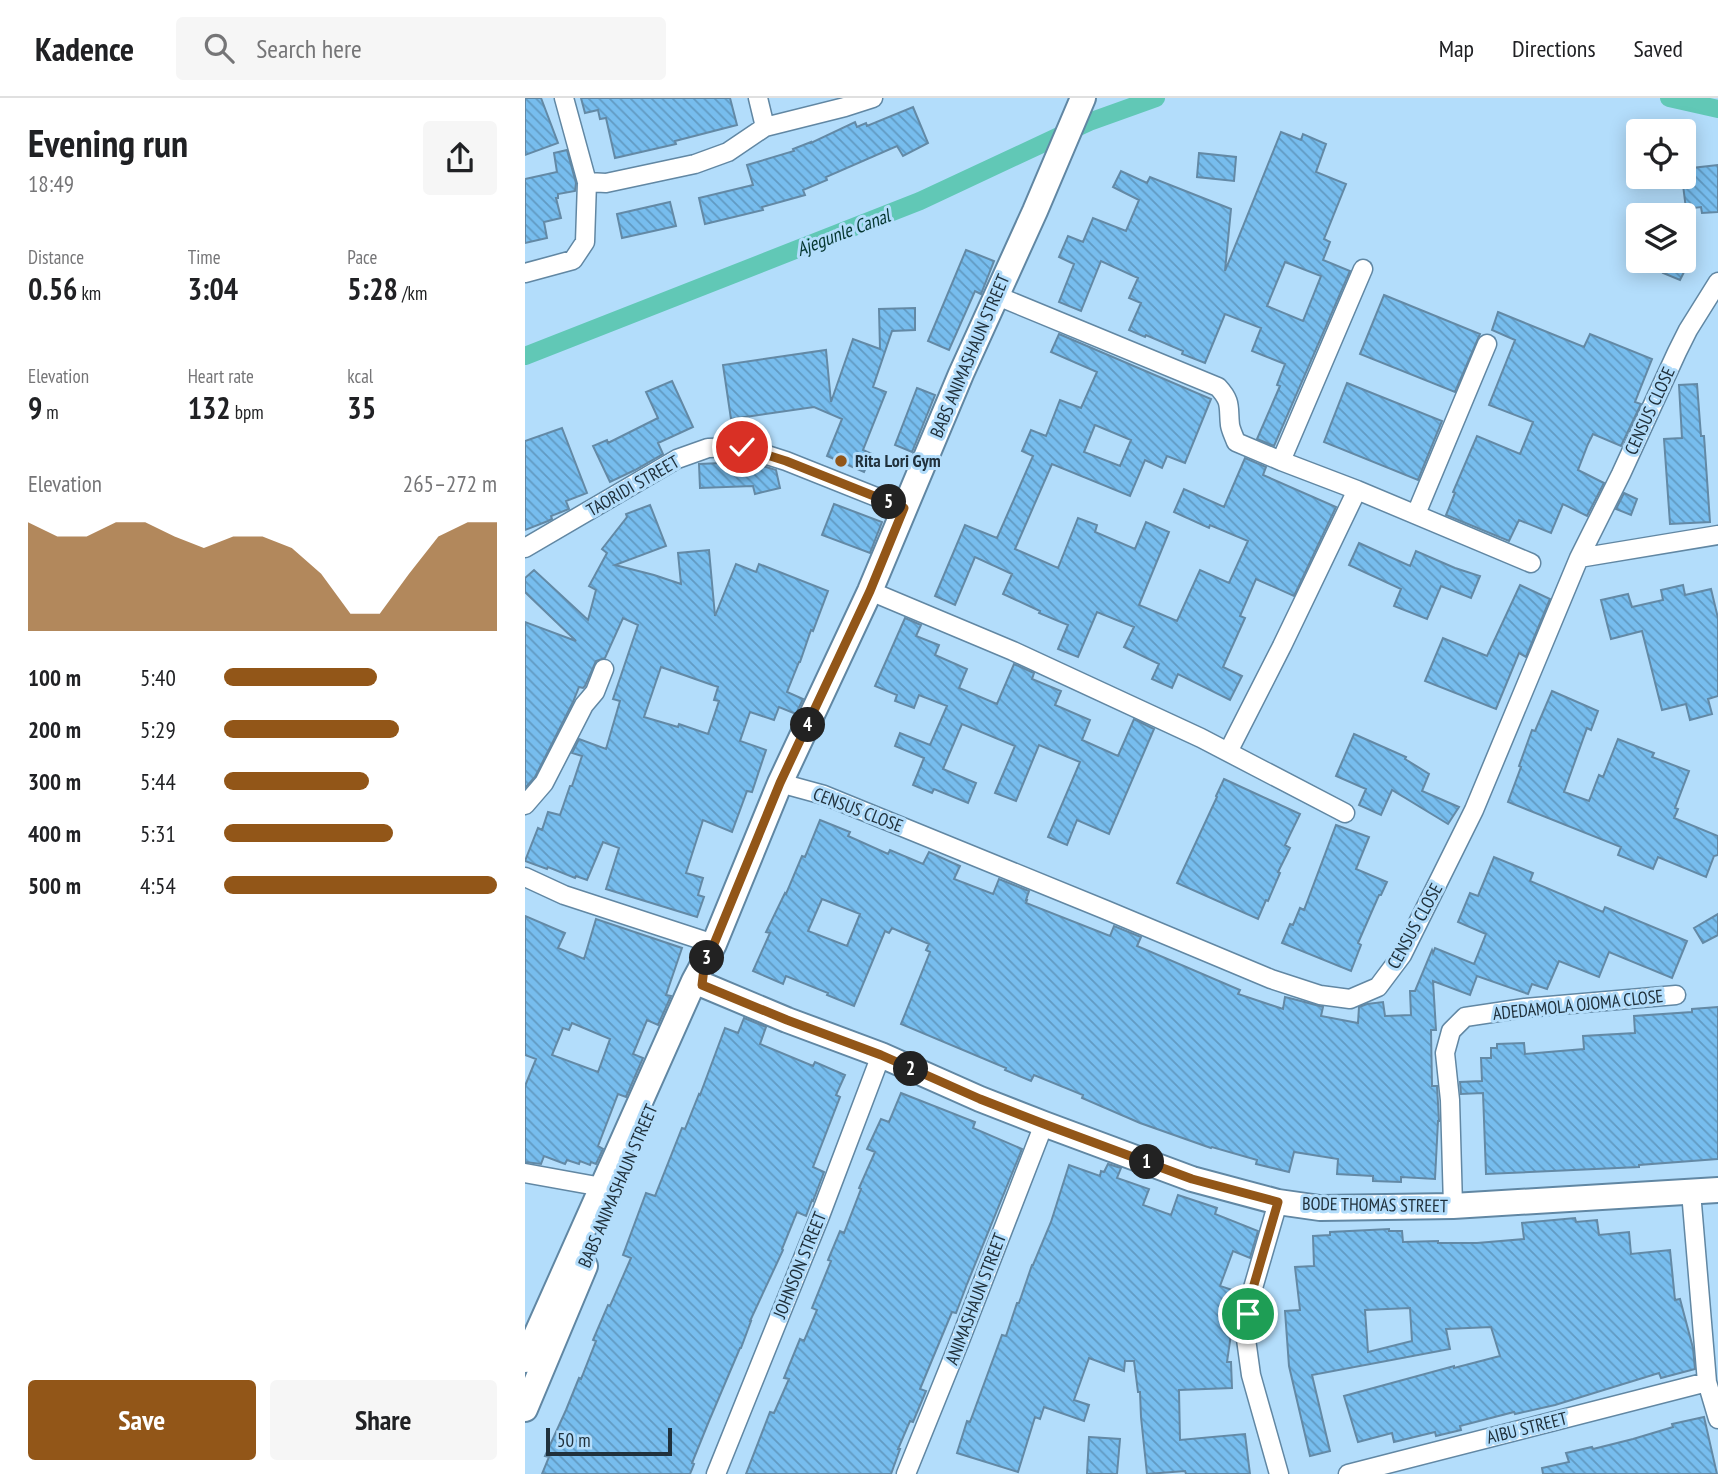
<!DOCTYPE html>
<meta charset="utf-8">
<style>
:root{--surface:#fff;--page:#f6f6f6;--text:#202124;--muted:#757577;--line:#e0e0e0;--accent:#925618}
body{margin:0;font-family:"PT Sans Narrow",sans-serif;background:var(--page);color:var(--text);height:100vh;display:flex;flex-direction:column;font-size:26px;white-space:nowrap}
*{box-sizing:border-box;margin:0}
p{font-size:23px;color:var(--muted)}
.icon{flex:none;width:38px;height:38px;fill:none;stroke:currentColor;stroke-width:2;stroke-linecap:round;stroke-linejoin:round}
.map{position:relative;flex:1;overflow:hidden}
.side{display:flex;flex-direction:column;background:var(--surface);width:525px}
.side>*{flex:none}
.tools{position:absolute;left:1101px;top:21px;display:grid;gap:14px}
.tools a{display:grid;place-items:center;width:70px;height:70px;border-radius:7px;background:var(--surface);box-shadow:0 4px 18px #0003;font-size:35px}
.scale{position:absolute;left:21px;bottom:18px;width:126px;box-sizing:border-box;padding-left:7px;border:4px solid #20313c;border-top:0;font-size:19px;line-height:24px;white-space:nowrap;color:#20313c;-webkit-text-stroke:5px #b3ddfb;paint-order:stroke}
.pin{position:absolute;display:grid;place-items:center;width:60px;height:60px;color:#fff;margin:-30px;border:4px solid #fff;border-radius:50%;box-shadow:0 2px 7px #0007}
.km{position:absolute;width:35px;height:35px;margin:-18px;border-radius:50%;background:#222;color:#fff;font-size:19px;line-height:35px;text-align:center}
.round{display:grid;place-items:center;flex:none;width:74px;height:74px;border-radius:7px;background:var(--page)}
.head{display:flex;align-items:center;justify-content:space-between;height:119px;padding:0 28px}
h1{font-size:38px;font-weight:600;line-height:52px}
.metrics{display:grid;grid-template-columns:repeat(3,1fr);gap:10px;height:119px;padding:7px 28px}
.metrics div{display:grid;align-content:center}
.metrics b{font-size:30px;font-weight:600}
.metrics small{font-size:19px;font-weight:400}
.metrics p{font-size:19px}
.chart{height:196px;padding:14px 28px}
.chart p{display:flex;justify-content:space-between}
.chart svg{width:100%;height:126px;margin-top:7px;fill:var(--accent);opacity:.7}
.action{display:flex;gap:14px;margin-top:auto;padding:14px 28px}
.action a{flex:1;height:80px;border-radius:7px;background:var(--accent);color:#fff;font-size:28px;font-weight:600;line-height:80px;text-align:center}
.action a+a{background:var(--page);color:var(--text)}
ul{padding:0 28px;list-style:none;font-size:23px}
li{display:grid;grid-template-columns:112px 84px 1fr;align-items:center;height:52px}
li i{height:18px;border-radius:9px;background:var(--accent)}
header{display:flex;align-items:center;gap:42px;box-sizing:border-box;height:98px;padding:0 35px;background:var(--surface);border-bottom:2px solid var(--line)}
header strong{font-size:33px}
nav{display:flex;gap:38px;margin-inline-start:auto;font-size:24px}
.search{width:490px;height:63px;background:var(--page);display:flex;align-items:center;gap:18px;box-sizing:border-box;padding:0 24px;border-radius:7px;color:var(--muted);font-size:26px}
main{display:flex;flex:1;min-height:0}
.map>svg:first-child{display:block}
</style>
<header>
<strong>Kadence</strong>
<div class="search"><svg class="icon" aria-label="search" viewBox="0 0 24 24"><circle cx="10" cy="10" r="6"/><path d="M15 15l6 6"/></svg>Search here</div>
<nav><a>Map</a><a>Directions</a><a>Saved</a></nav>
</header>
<main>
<section class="side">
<div class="head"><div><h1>Evening run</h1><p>18:49</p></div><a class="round"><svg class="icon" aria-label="share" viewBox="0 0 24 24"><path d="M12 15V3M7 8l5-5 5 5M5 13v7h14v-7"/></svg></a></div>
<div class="metrics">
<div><p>Distance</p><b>0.56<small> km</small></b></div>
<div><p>Time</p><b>3:04</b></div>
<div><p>Pace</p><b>5:28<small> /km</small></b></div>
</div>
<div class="metrics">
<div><p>Elevation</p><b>9<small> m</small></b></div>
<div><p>Heart rate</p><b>132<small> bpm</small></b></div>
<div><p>kcal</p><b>35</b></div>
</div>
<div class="chart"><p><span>Elevation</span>265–272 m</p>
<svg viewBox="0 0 160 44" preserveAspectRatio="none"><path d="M0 44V6L10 11L20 11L30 6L40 6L50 11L60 15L70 11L80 11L90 15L100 24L110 38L120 38L130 24L140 11L150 6L160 6V44z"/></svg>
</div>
<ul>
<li><b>100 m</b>5:40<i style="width:56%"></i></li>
<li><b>200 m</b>5:29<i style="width:64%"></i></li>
<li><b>300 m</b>5:44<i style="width:53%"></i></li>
<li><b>400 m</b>5:31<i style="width:62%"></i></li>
<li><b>500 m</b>4:54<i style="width:100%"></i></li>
</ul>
<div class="action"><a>Save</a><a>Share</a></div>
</section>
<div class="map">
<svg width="1193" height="1376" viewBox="0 0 1193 1376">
<defs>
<pattern id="building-back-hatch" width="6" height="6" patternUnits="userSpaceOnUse" patternTransform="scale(1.75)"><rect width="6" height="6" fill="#77bdee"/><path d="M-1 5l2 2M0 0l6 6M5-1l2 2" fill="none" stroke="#619ac2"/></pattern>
</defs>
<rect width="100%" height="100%" fill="#b3ddfb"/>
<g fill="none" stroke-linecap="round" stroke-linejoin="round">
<path stroke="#61c8b6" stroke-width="18" d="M1144,0L1193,11
M0,258L395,103L564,24L631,0"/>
</g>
<path fill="url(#building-back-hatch)" stroke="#6389a5" stroke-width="2" fill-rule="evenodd" d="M0,0H16L33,45L0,57Z
M56,0H205L212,27L150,43L151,46L90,60L81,20L75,21L73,12L60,15Z
M388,9L403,45L378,58L372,48L301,79L302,82L278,92L280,97L237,109L238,112L180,126L174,100L228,87L222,67L269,53L268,51L286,44V45L330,24L332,29L341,25L342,28Z
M756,34L776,42L778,36L801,46L791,74L821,86L799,141L805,144L798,162L825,173L749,348L732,341L755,288L752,287L760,266L727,253L736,230L700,216L680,265L657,256L658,253L621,237L620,239L604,232L616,205L604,200L613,180L576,163L556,213L534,204L549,166L534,159L543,138L558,144L568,120L601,133L614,102L588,89L596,73L622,85L625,79L706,111L700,173ZM760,164L796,178L778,223L742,208Z
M42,52L51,85L50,93L33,96V100H31L36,120L19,124L22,140L0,145V81L32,74L29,55Z
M674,55L711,59L709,83L672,79Z
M1193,67V114L1177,115L1176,109L1161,111L1157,79H1158V71Z
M145,104L151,128L97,140L92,116Z
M441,152L469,163L456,196L450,193L424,252L403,243Z
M1143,163L1161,170L1155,182L1138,175Z
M859,197L955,236L930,294L835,256Z
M390,210V232L367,233L348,289L361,294L338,352L347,356L339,374L302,358L317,321L289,309L206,321L198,267L301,252L306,304L328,241L355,251L354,211Z
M973,214L1059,249L1065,236L1127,261L1110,304L1116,306L1096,348L1068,336L1063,346L1053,372L1079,385L1062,418L1038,406L1026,435L994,422L984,443L921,417L930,395L928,394L952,338L995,356L1008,324L964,307L990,242L967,232Z
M534,236L686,301L660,365L642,358L637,370L620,362L605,398L527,366L490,451L533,470L553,420L572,427L570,434L610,451L621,424L644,434L614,507L652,523L675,472L704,485L723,443L685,427L684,430L649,414L659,391L699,409L720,360L741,369L738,377L811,409L769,498L731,481L715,518L720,520L698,569L717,578L705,602L653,576L647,590L627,581L634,566L599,549L609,529L572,514L553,559L533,551L543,527L514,515L515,513L478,496L487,476L450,459L430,507L410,498L440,427L472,440L508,358L497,353L506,332L521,338L535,302L556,310L572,274L526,254ZM570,327L606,342L595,368L559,354Z
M147,283L168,329L133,345L138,356L110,372L85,384L68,348L82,342L83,345L133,320L121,294Z
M822,285L917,323L893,382L799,344Z
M1172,286L1176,338H1179L1185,424L1145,426L1139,341L1157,340L1154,287Z
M392,290L410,297L387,354L370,347Z
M37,330L62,395L41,403L44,411L26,418L27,421L23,423L0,432V343Z
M220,364V372L238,368L251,372L255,390L230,396L228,388L175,390L174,366Z
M1099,395L1112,401L1106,417L1091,411Z
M309,406L357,424L345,455L297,437Z
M125,407L141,448L90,467L129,477L156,486L153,455L184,452L190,518L211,466L231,474L234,466L303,493L288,533L286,532L275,564H274L262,594L278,601L271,616L254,609L249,622L225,614L215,643L241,652L227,694L222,693L207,734L178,722L161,775L178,780L173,797L179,799L172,819L81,791L94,750L78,744L62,782L51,778L50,780L23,769L22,771L0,763L13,730L17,732L23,714L35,717L45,688H47L57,658L47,655L54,641L81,651L95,603L88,601L113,527L98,520L80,560L71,563L60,588L58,590L54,589L48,604L10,679L0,690V524L51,543L0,494V480L9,472L63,522L71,492L64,488L82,455L77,451L102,419L101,416ZM136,569L193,589L189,602L194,603L183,636L154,626L153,629L119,619Z
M834,445L885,468L891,453L930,470L955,478L946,500L916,488L902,521L869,508L876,491L824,467Z
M995,487L1025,501L1001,559L994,555L971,611L900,583L918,540L962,558Z
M1158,487L1160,497L1186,491L1193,520V598L1183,601L1187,616L1165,622L1161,606L1137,612L1117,533L1086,541L1076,502L1103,496L1107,509L1138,502L1136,492Z
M380,520L396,527L391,538L414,547L410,557L442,571L434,590L472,606L489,566L509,575L507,581L536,593L530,607L565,622L557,642L593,658L609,621L629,631L584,736L552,722L542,747L523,739L555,664L514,647L491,703L470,695L490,648L437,626L418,671L451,685L443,705L409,691L407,695L388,687L399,660L370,648L375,635L405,647L422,608L394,597L389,610L370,603L372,597L350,588Z
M1027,593L1073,613L1066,632L1062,630L1039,694L1064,703L1074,677L1078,679L1093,641L1129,655L1127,659L1164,673L1150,710L1153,711L1149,720L1193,738V757L1189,758L1181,779L1133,759L1128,771L1093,757L1096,749L983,704L996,669L994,668L1007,632L1010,633Z
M829,636L881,659L880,661L904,676L897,693L934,709L923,726L867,692L856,717L834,707L841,691L811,678Z
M699,681L775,716L760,747L765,750L753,774L755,775L743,803L741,802L733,821L652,785L692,699L691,698Z
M295,722L325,734L323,738L363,756L365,752L398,766L404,754L435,768L429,781L468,796L474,781L504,793L501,802H502L501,805L585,838L589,828L616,839L612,848L715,892L713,896L758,911L760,899L776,903L798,909L796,918L833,925L834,909L842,906L858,904L860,918L886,917L885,893H890L907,852L908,855L910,850L949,866L961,836L933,824L945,795L953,798L969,759L1008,775L1005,783L1078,814L1080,809L1162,843L1147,880L1084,854L1074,879L1034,863L1022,891L1007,886L1003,896L952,878L945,897L908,883L911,932H906L907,988H912L914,1023H913L910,1081L876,1079V1084L848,1083V1078L812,1076L813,1061L769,1054L764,1074L731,1066L732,1062L687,1049L686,1050L615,1025L557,1000L558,997L509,977L506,983L480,972L481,970L376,926L405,854L401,852L404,846L367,830L364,835L360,833L329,908L302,897L303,895L261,878L258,886L228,873L245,835L241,834L260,795L261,796L277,758L280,759ZM297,801L335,816L322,848L283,833Z
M811,727L844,739L831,771L862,784L856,797H854L833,845L836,847L826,873L757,845L765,826L768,827L775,810L779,812Z
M1193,816V837L1178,845L1169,830Z
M0,818L40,835L33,850L59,861L71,821L157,850L141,897L146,898L133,927L122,922L108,956L118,960L101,999L93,996L73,1048L78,1051L71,1066L66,1064L65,1067L55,1063L54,1066L42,1062L40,1066L19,1058L16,1066L0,1064V988L11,961L0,957ZM47,925L85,941L73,974L27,957L38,930L44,932Z
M1193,909V1061L1114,1067V1069L961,1076L958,995L936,996L935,984L957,983L956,960H966V950H972V946L999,945L1000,956L1059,951L1058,938L1110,935L1109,918L1167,914V911Z
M219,920L241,929L235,946L288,968L290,964L320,977L311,997L315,999L288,1069L299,1074L288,1103L287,1102L281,1118L272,1114L257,1151L258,1152L225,1223H226L216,1250H215L184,1323L167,1365L169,1366L165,1376H17L24,1359L20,1358L41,1312L54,1280L56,1281L71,1243L68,1242L83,1207L85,1208L106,1160L98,1157L121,1095L130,1098L157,1030L160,1031L174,996L175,997L200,930L213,935Z
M376,995L450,1024L448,1030L497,1051L442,1186L431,1215L427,1214L407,1262L395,1291L401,1293L388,1324L385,1323L373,1351H375L366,1376H221L245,1314L249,1315L264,1281L259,1280L275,1241L279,1243L292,1212L287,1210L306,1163L303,1162L315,1133L319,1135L336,1091L334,1090L350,1054L342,1051L356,1021L364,1024Z
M583,1066L596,1070L592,1080L624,1091L618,1107L646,1117L653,1097L692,1110L690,1116L733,1133L725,1160L708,1153L695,1188L716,1195L708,1222L702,1264H706L707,1290L654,1292L655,1342L720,1336L725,1376H661L660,1373L622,1376L616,1319L615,1294H613L609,1263H600L599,1273L564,1260L549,1302L564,1307L559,1323L519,1309L515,1321L510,1319L493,1374L432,1355L442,1323L445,1324L477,1237L481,1238L492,1205H494L507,1167H508L526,1124L544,1067L575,1078L576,1073L579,1074Z
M1050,1120L1051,1124L1072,1122L1074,1137L1104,1134L1106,1156L1145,1152L1150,1202L1155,1201L1168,1250L1170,1271L1136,1280L1134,1275L1030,1307L990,1316L989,1314L935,1328L936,1332L911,1338L910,1334L869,1344L867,1335L833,1344L819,1298L929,1268V1270L975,1258L966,1229L921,1231L925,1251L787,1277L805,1353L785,1358L764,1268L760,1213L775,1212L770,1169L789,1168L788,1138L805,1137V1134L864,1131V1133H877L878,1144L913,1143V1145H952L999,1141L997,1125ZM885,1210L887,1243L843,1254L840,1212Z
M1179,1319L1192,1376H1018L1017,1370L1044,1364L1041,1355L1067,1349L1068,1351L1108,1341L1148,1329L1147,1326Z
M564,1339L595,1341L592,1376H562Z"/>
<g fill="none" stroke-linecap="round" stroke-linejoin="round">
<g stroke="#6187a3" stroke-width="21">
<path id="street" d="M233,0L240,29
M62,84L81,85L170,66L203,54L240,29L320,9L348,0
M0,175L48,162L60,144L62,84L39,0
M470,197L693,289C707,304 703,309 705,327C706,333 709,338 711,344L756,363L832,392L1006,465
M756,363L838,171
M891,416L962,246
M0,450L152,361L183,350L217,349L261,363L379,410
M1054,460L1193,437
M345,493L488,553L676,640L820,715
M703,654L757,548L832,392
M255,685L299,697L581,812L746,881L795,897L825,901L853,889L877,857L949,712L1054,460L1096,376L1152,254L1163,232L1193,184
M0,707L19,685L59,607L70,594L79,571
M0,779L39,797L189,846
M0,1075L77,1089
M1166,1094L1182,1284L1193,1321
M753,1104L728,1190L721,1241L726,1277L754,1376
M928,1108L925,1002L920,955L926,933L940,919L1000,910L1151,897
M191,1376L295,1118L356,957
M381,1376L434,1245L519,1026
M823,1376L1182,1284"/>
</g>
<g stroke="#6187a3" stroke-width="28">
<path id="secondary" d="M169,883L262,922L356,957L455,1001L519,1026L667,1081L753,1104L795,1110L928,1108L1193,1092
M0,1262L169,883L189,846L255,685L345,493L436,276L510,113L558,0
M0,1311L60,1168"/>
</g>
<use href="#street" stroke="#fff" stroke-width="18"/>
<use href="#secondary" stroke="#fff" stroke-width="24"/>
</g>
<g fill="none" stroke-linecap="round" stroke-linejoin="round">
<g stroke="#fff" stroke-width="14">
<path id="route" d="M217,349L261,363L379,410L345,493L255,685L189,846L180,862L177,887L262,922L356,957L455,1001L519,1026L667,1081L753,1104L728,1190L723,1216"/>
</g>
<use href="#route" stroke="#925618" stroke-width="9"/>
</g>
<circle fill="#925618" stroke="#b3ddfb" stroke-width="2.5" cx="316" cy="363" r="7"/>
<g text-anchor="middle" stroke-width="6" stroke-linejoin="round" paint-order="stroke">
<g font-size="18" fill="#20313c" stroke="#b3ddfb">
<text transform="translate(445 258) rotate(-67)" y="6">BABS ANIMASHAUN STREET</text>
<text transform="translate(1125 313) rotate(-65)" y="6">CENSUS CLOSE</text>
<text transform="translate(108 388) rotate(-30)" y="6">TAORIDI STREET</text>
<text transform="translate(333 712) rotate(21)" y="6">CENSUS CLOSE</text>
<text transform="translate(890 828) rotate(-61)" y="6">CENSUS CLOSE</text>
<text transform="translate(1053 907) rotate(-6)" y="6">ADEDAMOLA OJOMA CLOSE</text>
<text transform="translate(93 1088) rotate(-67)" y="6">BABS ANIMASHAUN STREET</text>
<text transform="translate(850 1107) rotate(1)" y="6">BODE THOMAS STREET</text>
<text transform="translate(275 1167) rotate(-68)" y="6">JOHNSON STREET</text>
<text transform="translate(451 1201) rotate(-69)" y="6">ANIMASHAUN STREET</text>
<text transform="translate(1002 1330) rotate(-14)" y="6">AIBU STREET</text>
</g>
<g font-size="18" font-weight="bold" fill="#20313c" stroke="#b3ddfb" text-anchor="start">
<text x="330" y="369">Rita Lori Gym</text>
</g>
<g font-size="19" font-style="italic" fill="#03352e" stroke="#b3ddfb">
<text transform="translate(318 134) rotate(-21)" y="7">Ajegunle Canal</text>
</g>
</g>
</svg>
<div class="tools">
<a><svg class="icon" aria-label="locate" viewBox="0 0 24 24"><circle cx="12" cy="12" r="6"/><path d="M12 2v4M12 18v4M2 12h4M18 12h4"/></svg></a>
<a><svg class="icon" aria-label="layers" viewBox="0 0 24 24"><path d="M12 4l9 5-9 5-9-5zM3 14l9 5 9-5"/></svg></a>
</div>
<div class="scale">50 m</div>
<div class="pin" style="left:723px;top:1216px;background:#1e9e55"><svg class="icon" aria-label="arrive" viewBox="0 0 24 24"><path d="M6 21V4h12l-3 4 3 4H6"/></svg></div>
<div class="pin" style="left:217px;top:349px;background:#d93025"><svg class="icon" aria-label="check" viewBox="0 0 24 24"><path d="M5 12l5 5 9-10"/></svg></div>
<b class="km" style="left:622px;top:1064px">1</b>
<b class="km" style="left:386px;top:971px">2</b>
<b class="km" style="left:182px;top:860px">3</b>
<b class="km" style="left:283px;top:627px">4</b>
<b class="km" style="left:364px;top:404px">5</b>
</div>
</main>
